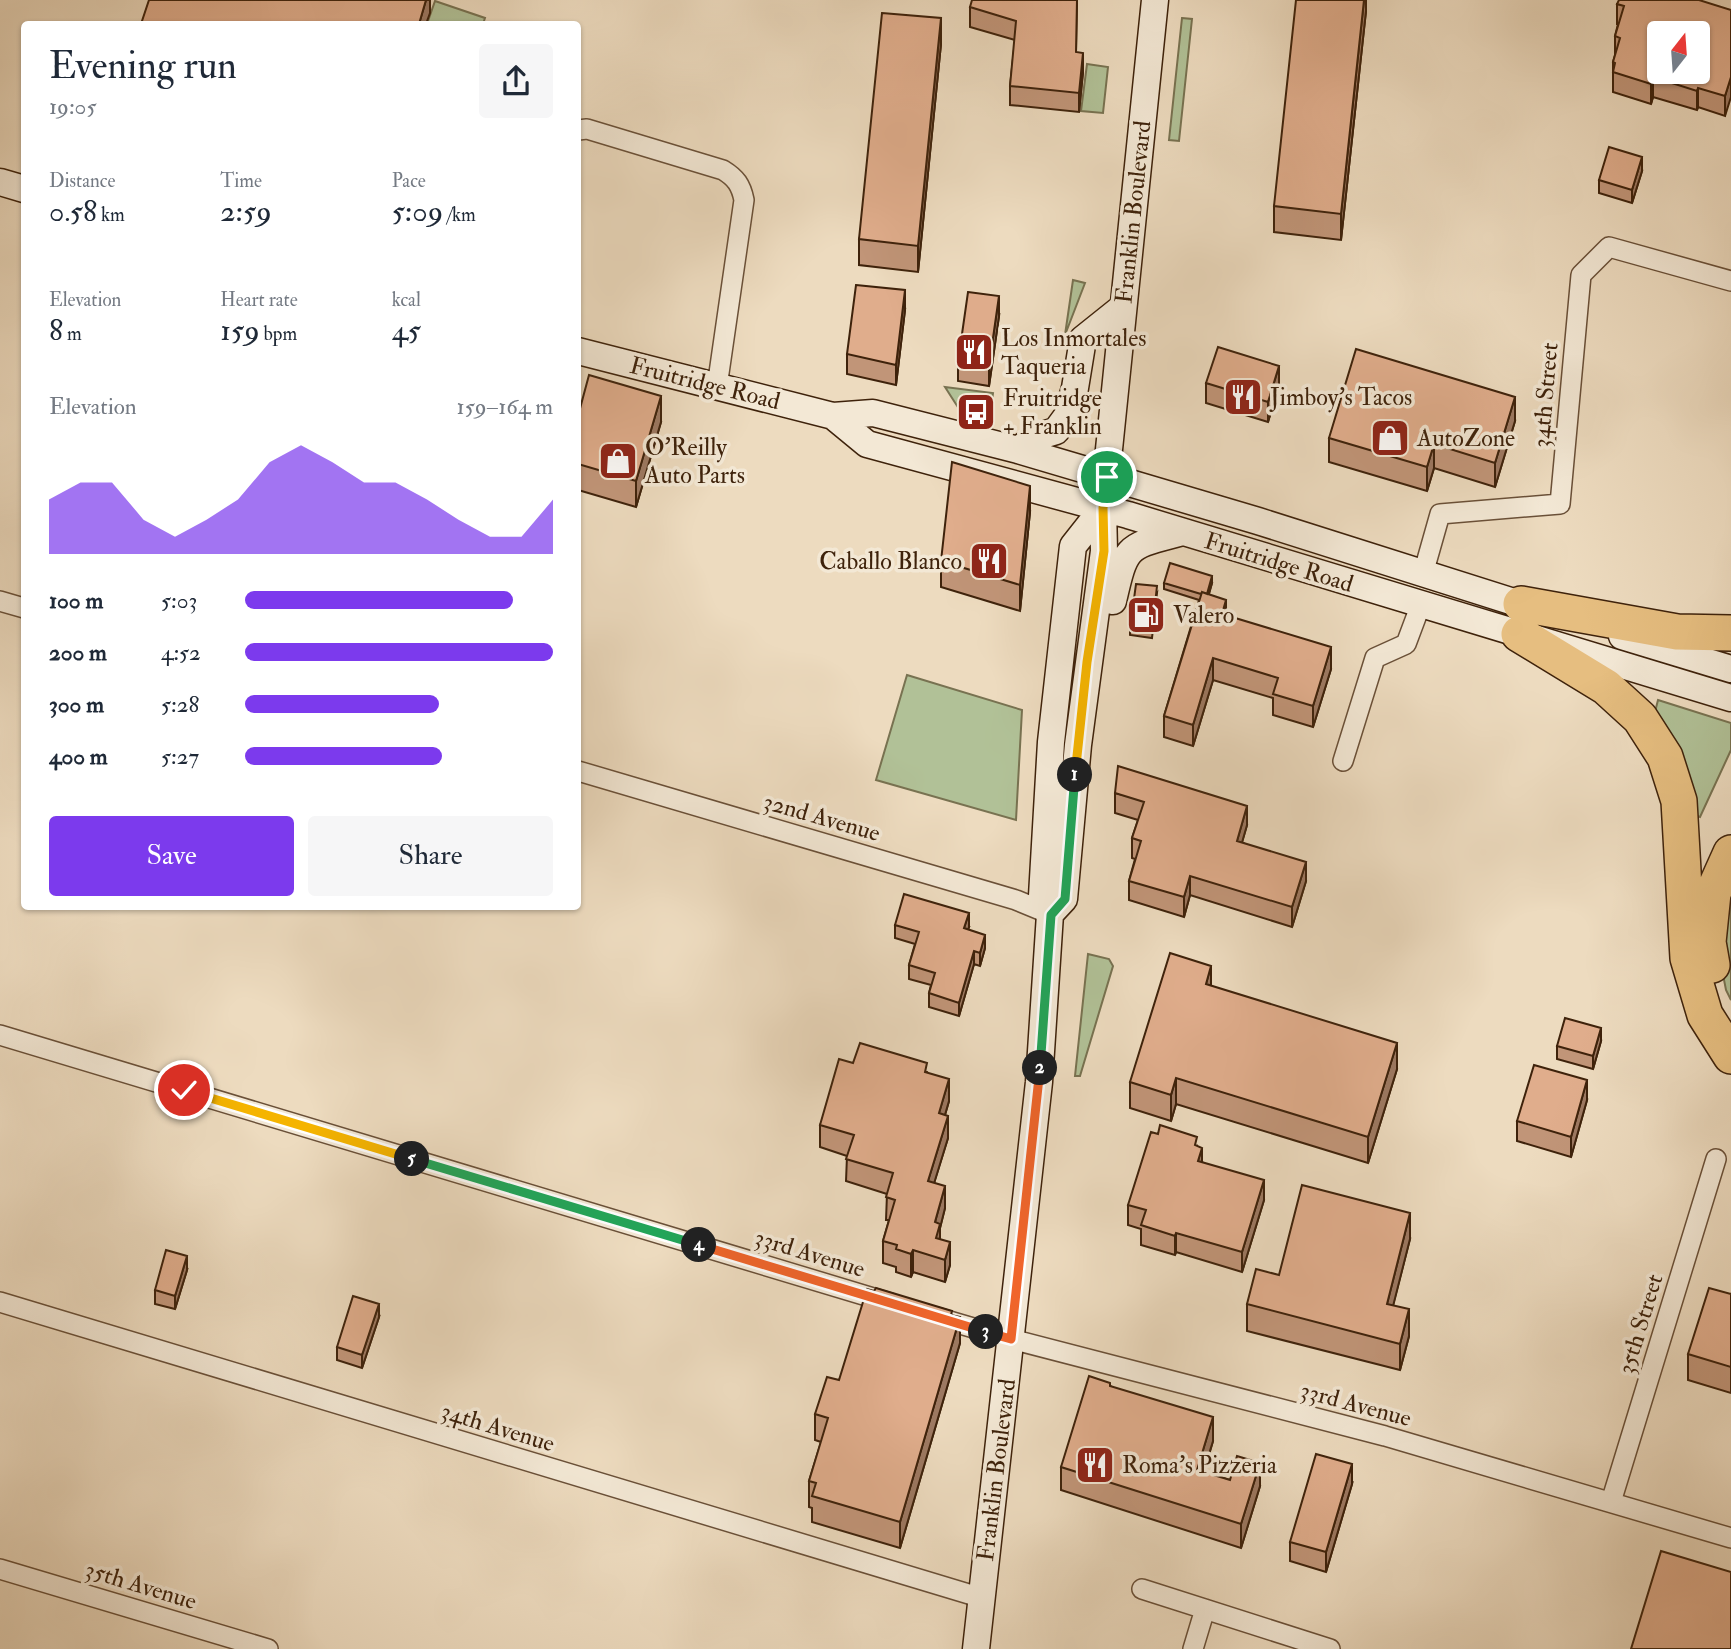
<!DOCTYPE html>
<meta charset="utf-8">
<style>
:root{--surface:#fff;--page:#f6f6f7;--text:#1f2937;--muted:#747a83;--accent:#7c3aed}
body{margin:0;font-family:"IM FELL Double Pica",serif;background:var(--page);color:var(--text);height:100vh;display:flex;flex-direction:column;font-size:26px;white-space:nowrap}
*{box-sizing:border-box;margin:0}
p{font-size:23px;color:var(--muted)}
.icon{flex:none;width:38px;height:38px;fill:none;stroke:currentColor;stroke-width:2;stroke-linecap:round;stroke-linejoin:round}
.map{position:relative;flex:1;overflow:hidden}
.sheet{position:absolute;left:21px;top:21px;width:560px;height:889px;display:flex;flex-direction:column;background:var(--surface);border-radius:7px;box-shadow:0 2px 5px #0004}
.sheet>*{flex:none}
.needle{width:46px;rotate:17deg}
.fabs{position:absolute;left:1647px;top:21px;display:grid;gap:14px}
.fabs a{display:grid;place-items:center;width:63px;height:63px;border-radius:7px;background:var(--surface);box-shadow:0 2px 5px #0004;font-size:35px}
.pin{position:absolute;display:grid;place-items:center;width:60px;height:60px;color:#fff;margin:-30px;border:4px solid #fff;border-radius:50%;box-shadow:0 2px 7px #0007}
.km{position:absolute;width:35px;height:35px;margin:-18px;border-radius:50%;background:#222;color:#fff;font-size:19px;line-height:35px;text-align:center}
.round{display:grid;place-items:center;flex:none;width:74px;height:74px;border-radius:7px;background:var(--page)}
.headline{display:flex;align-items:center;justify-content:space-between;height:119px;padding:0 28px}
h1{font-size:38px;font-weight:600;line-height:52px}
.stats{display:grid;grid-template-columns:repeat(3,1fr);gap:10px;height:119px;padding:7px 28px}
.stats div{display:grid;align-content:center}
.stats b{font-size:30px;font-weight:600}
.stats small{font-size:19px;font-weight:400}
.stats p{font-size:19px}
.chart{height:196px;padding:14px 28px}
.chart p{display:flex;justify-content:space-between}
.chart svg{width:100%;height:126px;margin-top:7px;fill:var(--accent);opacity:.7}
.button{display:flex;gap:14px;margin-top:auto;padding:14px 28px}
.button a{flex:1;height:80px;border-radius:7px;background:var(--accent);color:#fff;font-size:28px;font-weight:600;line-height:80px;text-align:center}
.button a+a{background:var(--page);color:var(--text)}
ul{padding:0 28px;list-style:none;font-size:23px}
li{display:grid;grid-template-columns:112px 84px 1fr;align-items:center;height:52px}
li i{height:18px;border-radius:9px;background:var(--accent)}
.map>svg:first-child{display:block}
</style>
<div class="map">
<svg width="1731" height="1649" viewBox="0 0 1731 1649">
<rect width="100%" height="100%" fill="#eddbbf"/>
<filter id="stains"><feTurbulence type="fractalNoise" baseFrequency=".00286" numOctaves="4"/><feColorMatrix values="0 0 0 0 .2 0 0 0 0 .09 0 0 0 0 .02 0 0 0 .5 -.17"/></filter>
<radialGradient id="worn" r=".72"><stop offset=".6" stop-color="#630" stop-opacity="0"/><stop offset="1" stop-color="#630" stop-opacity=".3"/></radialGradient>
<path fill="#b1c197" stroke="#787251" stroke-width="2" d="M435,1L485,18L483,24H427Z
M1182,18L1192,19L1179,141L1169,140Z
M1087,64L1108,67L1103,113L1081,111Z
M1073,280L1085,283L1065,335Z
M945,387L993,393L990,415L980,414L981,408L965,406L964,413L961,412Z
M907,675L1022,710L1016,820L876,780Z
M1658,700L1731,723V750L1700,817L1691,814L1654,716Z
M1731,884V1000L1726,990L1717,944Z
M1088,954L1109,959L1113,966L1080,1076H1075Z"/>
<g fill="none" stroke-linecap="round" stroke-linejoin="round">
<g stroke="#6a5038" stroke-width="22">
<path id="minor" d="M578,130L587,129L723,170C736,178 741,185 744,200L717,387
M1423,574L1440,514L1560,504L1581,275L1609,247L1731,281
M0,601L24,608
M1343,761L1375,658L1406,644L1421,604
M578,771L1016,900L1050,914
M0,1035L890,1303
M0,1302L982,1598
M936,1317L1011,1339L1385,1436L1731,1538
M1611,1502L1716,1159
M0,1569L268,1649
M1142,1589L1330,1649
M1193,1649L1205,1609"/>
</g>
<g stroke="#3e220b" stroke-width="29">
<path id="secondary" d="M0,182L24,189
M578,351L833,416L873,413L1018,450L1258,521L1539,610
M833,416L867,444L1128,515L1731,698
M1018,450L1036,437L1056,431L1067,416L1075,388L1083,339L1123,307
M1113,601C1126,543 1127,547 1183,532
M1622,636L1731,669
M1050,914L1064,899L1078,745L1104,551L1103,508L1155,0
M976,1649L1039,1082L1050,914L1042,896L1051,742L1073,546L1103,508"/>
</g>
<g stroke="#3e220b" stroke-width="38">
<path id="motorway" d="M1521,604L1677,632L1731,633
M1519,634L1606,687L1640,718L1665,757L1679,801L1688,958L1705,1015L1731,1056
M1712,965L1708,942L1713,893L1731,853"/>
</g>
<use href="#minor" stroke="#f3e8d5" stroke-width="19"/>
<use href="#secondary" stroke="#f3e8d5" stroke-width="26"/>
<use href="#motorway" stroke="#e6be80" stroke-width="35"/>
</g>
<path fill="#c19578" stroke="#3e220b" stroke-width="2" d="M1077,0L1076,52L1083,72L1079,112L1010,105V86L1015,40L970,27V7Z
M1366,0V11L1341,240L1274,232V206Z
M1617,4L1731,10L1725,116L1698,107L1697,110L1653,97L1651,104L1613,92V62L1615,55V36L1618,24H1617Z
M941,44L918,272L859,265V239Z
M1642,171L1632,203L1599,193V180Z
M905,310L896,385L847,374V354Z
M999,316L989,386L958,381V362Z
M1206,383L1279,385L1268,422L1206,403Z
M578,416L661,422L636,507L578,490Z
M1515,421L1495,487L1434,468L1427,491L1329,462V438Z
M1030,512L1020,611L941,587V561Z
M1164,583H1212L1209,594L1226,615L1331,669L1313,727L1273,715V698L1213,680L1193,746L1164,737V716L1199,600L1164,589Z
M1157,593L1152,638L1130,635V628Z
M1115,793L1247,825L1242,842L1306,881L1292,927L1190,895L1184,917L1129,900V881L1135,859L1132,858V838L1138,820L1115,813Z
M895,925L969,927L968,929L985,948L980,966L974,964L959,1016L929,1007V993L931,985L909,979V965L915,944L895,938Z
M1211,986L1397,1069L1368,1163L1176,1104L1171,1121L1130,1108V1082Z
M1601,1041L1593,1069L1557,1059V1046Z
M853,1063L927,1072L949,1101L945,1115L948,1138L934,1183L945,1208L940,1228V1239L950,1265L945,1282L913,1272L911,1277L896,1272V1267L883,1263V1241L889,1220H886L887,1194L846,1181L847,1156L820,1147V1125Z
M1587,1100L1571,1157L1517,1141V1121Z
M1197,1146L1202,1162L1264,1200L1242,1272L1176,1252L1175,1255L1141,1245V1229L1128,1225V1205Z
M1410,1239L1393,1305L1409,1336L1400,1370L1247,1331V1304L1279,1275Z
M187,1270L175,1309L155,1304V1290Z
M1731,1294V1393L1688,1380V1354Z
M952,1315L960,1343L900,1548L812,1522V1508L809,1507V1481L821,1442L815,1440V1414L839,1380Z
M379,1317L362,1368L337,1360V1347Z
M1110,1386L1213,1441L1204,1472L1230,1480L1260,1486L1241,1548L1061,1490V1467Z
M1352,1484L1326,1572L1290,1561V1542Z"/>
<path fill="#9d7962" stroke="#3e220b" stroke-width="2" d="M426,0H430V13L426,24H419Z
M1364,0H1366V11L1341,240V214Z
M941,18V44L918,272V246Z
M1083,53V72L1079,112V93Z
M1653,77V97L1651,104V84Z
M1731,77V97L1725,116V96Z
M1698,88V107L1697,110V91Z
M1642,157V171L1632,203V190Z
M905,290V310L896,385V365Z
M999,296V316L989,386V366Z
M1279,366V385L1268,422V402Z
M661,396V422L636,507V481Z
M1515,397V421L1495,487V463Z
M1434,444V468L1427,491V467Z
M1030,486V512L1020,611V585Z
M1212,576V583L1206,603V596Z
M1226,600V621L1222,614Z
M1331,647V669L1313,727V706Z
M1213,658V680L1193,746V725Z
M1247,806V825L1237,860V841Z
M1306,862V881L1292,927V907Z
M1190,876V895L1184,917V897Z
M969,913V927L964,941V928Z
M985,935V948L980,966V953Z
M974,951V964L959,1016V1003Z
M1211,966V992L1206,984Z
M1601,1028V1041L1593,1069V1056Z
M1397,1043V1069L1368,1163V1137Z
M1176,1078V1104L1171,1121V1095Z
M949,1079V1101L939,1135V1113Z
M1587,1080V1100L1571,1157V1137Z
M948,1116V1138L928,1203V1181Z
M1202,1148V1167L1198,1161Z
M1264,1180V1200L1242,1272V1252Z
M945,1186V1208L940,1228V1246L936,1242L935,1222Z
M1410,1213V1239L1387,1330V1304Z
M1176,1233V1252L1175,1255V1236Z
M950,1242V1265L945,1282V1260Z
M913,1250V1272L911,1277V1254Z
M187,1256V1270L175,1309V1296Z
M379,1304V1317L362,1368V1355Z
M1409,1309V1336L1400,1370V1344Z
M960,1317V1343L900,1548V1522Z
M1213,1417V1441L1197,1493V1470Z
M1260,1463V1486L1241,1548V1524Z
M1352,1464V1484L1326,1572V1552Z"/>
<path fill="#e0ad8c" stroke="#3e220b" stroke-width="2" fill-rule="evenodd" d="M149,0H426L419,24H141Z
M972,0H1077L1076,52L1083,53L1079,93L1010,86L1016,21L970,7Z
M1296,0H1364L1341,214L1274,206Z
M1619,0H1699L1731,10V77L1725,96L1698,88L1697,91L1653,77L1651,84L1613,72L1615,63L1613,62L1620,38L1615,36L1624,6L1617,4ZM1659,33H1698V72H1659Z
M882,13L941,18L918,246L859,239Z
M1609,147L1642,157L1632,190L1599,180Z
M856,285L905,290L896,365L847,354Z
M968,292L999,296L989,366L958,362Z
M1218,347L1279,366L1268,402L1206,383Z
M1356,349L1515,397L1495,463L1434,444L1427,467L1329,438Z
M589,375L661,396L636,481L578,464V416Z
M952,462L1030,486L1020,585L941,561Z
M1170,563L1212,576L1207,594L1202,592L1201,594L1164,583Z
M1136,584L1157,586L1152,631L1130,628Z
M1202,592L1226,600L1222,614L1331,647L1313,706L1273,694L1278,678L1213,658L1193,725L1164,716Z
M1118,766L1247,806L1237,841L1306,862L1292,907L1190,876L1184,897L1129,881L1141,841L1132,838L1144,802L1115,793Z
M904,894L969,913L964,928L985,935L980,953L974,951L959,1003L929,993L935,973L909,965L919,932L895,925Z
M1170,953L1211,966L1206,984L1397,1043L1368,1137L1176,1078L1171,1095L1130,1082Z
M1565,1018L1601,1028L1593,1056L1557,1046Z
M860,1043L927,1063L925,1072L949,1079L939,1113L948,1116L928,1181L945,1186L935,1222L940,1224L936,1238L950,1242L945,1260L913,1250L911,1254L896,1249L897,1245L883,1241L895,1200L886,1197L893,1173L846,1159L854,1135L820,1125L839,1059L853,1063Z
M1534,1065L1587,1080L1571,1137L1517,1121Z
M1160,1125L1197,1137L1195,1145L1202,1148L1198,1161L1264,1180L1242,1252L1176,1233L1175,1236L1141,1225L1146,1210L1128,1205L1151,1132L1158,1134Z
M1302,1185L1410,1213L1387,1304L1409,1309L1400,1344L1247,1304L1256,1269L1279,1275Z
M166,1250L187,1256L175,1296L155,1290Z
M876,1288L952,1311L951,1315L960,1317L900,1522L812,1496L816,1483L809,1481L828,1418L815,1414L827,1377L839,1380L867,1289L874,1291Z
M1709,1288L1731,1294V1367L1688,1354Z
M353,1296L379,1304L362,1355L337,1347Z
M1089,1376L1110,1383V1386L1213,1417L1197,1470L1230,1480L1237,1456L1260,1463L1241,1524L1061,1467Z
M1316,1454L1352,1464L1326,1552L1290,1542Z
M1661,1551L1731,1572V1649H1631Z"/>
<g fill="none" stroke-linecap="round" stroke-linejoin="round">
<g stroke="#fff" stroke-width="14">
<path id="split-1" d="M1075,775L1087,662L1104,551L1103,508L1107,477"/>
</g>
<g stroke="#fff" stroke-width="14">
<path id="split-2" d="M1040,1068L1051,915L1065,899L1075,775"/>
</g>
<g stroke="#fff" stroke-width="14">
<path id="split-3" d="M986,1332L1011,1339L1040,1068"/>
</g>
<g stroke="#fff" stroke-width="14">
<path id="split-4" d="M699,1245L986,1332"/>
</g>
<g stroke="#fff" stroke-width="14">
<path id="split-5" d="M412,1159L699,1245"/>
</g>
<g stroke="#fff" stroke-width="14">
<path id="split-6" d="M184,1090L412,1159"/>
</g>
<use href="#split-1" stroke="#f5b400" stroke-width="9"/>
<use href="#split-2" stroke="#22a559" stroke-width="9"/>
<use href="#split-3" stroke="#f0652b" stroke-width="9"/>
<use href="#split-4" stroke="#f0652b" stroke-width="9"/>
<use href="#split-5" stroke="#22a559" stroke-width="9"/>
<use href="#split-6" stroke="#f5b400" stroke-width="9"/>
</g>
<defs>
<g id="restaurant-square" transform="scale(2.0125)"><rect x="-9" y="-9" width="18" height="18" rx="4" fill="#8f2418" stroke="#f3e8d5"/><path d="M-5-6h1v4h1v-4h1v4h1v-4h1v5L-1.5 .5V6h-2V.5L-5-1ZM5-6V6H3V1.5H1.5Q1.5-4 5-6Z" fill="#fff"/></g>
<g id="bus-square" transform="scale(2.0125)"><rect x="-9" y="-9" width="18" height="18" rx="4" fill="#8f2418" stroke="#f3e8d5"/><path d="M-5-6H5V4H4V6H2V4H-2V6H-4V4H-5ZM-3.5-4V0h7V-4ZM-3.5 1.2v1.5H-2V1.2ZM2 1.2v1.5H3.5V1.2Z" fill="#fff"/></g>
<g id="shop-square" transform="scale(2.0125)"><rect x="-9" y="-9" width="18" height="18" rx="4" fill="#8f2418" stroke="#f3e8d5"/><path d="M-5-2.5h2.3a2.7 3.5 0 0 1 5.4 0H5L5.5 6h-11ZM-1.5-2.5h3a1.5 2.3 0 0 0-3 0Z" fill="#fff"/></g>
<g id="fuel-square" transform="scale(2.0125)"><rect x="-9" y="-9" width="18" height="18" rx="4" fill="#8f2418" stroke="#f3e8d5"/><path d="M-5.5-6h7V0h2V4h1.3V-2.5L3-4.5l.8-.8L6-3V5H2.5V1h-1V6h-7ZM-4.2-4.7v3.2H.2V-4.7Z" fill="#fff"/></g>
</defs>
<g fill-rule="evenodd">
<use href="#restaurant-square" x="974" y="352"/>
<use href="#restaurant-square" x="1243" y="397"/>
<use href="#bus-square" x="976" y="412"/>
<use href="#shop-square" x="1390" y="438"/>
<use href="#shop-square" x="618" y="461"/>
<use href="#restaurant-square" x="989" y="561"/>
<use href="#fuel-square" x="1146" y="615"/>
<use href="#restaurant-square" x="1095" y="1465"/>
</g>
<g text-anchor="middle" stroke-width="7" stroke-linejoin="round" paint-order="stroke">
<g font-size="24" fill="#3e220b" stroke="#f3e8d5">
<text transform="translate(1133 212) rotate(-84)" y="8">Franklin Boulevard</text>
<text transform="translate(705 383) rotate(14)" y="8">Fruitridge Road</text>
<text transform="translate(1545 395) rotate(-85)" y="8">34th Street</text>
<text transform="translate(1279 562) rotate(17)" y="8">Fruitridge Road</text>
<text transform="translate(822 817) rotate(16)" y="8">32nd Avenue</text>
<text transform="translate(810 1253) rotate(17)" y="8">33rd Avenue</text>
<text transform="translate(1640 1324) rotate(-73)" y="8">35th Street</text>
<text transform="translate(1356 1404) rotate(15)" y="8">33rd Avenue</text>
<text transform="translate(498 1427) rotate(17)" y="8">34th Avenue</text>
<text transform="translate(996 1470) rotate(-83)" y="8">Franklin Boulevard</text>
<text transform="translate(141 1585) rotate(17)" y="8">35th Avenue</text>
</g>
<g font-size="24" fill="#3e220b" stroke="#f3e8d5" text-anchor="start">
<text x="1001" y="346">Los Inmortales<tspan x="1001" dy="28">Taqueria</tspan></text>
<text x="1270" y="405">Jimboy's Tacos</text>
<text x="1003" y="406">Fruitridge<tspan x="1003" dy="28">+ Franklin</tspan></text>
<text x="1417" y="446">AutoZone</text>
<text x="645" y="455">O'Reilly<tspan x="645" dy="28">Auto Parts</tspan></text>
<text x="962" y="569" text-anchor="end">Caballo Blanco</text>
<text x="1173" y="623">Valero</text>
<text x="1122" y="1473">Roma's Pizzeria</text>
</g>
</g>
<rect width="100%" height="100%" filter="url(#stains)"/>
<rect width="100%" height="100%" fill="url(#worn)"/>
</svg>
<div class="fabs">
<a><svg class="needle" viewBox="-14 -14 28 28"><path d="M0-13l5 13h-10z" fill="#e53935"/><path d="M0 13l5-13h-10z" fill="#747a83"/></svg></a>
</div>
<div class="pin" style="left:1107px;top:477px;background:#1e9e55"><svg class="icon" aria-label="arrive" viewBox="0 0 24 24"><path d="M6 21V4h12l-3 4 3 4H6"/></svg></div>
<div class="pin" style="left:184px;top:1090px;background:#d93025"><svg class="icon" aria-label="check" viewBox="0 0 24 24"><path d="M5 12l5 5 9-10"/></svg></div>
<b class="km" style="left:1075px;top:775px">1</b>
<b class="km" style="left:1040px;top:1068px">2</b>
<b class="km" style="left:986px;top:1332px">3</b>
<b class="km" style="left:699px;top:1245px">4</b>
<b class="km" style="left:412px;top:1159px">5</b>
<section class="sheet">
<div class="headline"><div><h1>Evening run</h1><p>19:05</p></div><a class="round"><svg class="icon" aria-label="share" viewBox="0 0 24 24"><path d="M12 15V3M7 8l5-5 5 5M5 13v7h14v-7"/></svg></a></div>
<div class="stats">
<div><p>Distance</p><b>0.58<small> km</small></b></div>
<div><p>Time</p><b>2:59</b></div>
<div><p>Pace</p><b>5:09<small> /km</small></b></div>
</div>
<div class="stats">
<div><p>Elevation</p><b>8<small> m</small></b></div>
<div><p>Heart rate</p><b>159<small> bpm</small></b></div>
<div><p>kcal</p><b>45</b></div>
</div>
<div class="chart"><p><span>Elevation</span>159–164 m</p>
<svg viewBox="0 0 160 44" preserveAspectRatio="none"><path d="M0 44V25L10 19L20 19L30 32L40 38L50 32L60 25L70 12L80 6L90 12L100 19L110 19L120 25L130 32L140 38L150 38L160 25V44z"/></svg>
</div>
<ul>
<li><b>100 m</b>5:03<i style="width:87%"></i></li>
<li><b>200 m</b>4:52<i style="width:100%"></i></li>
<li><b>300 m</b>5:28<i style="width:63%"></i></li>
<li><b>400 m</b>5:27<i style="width:64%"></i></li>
</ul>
<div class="button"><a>Save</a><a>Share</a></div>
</section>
</div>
